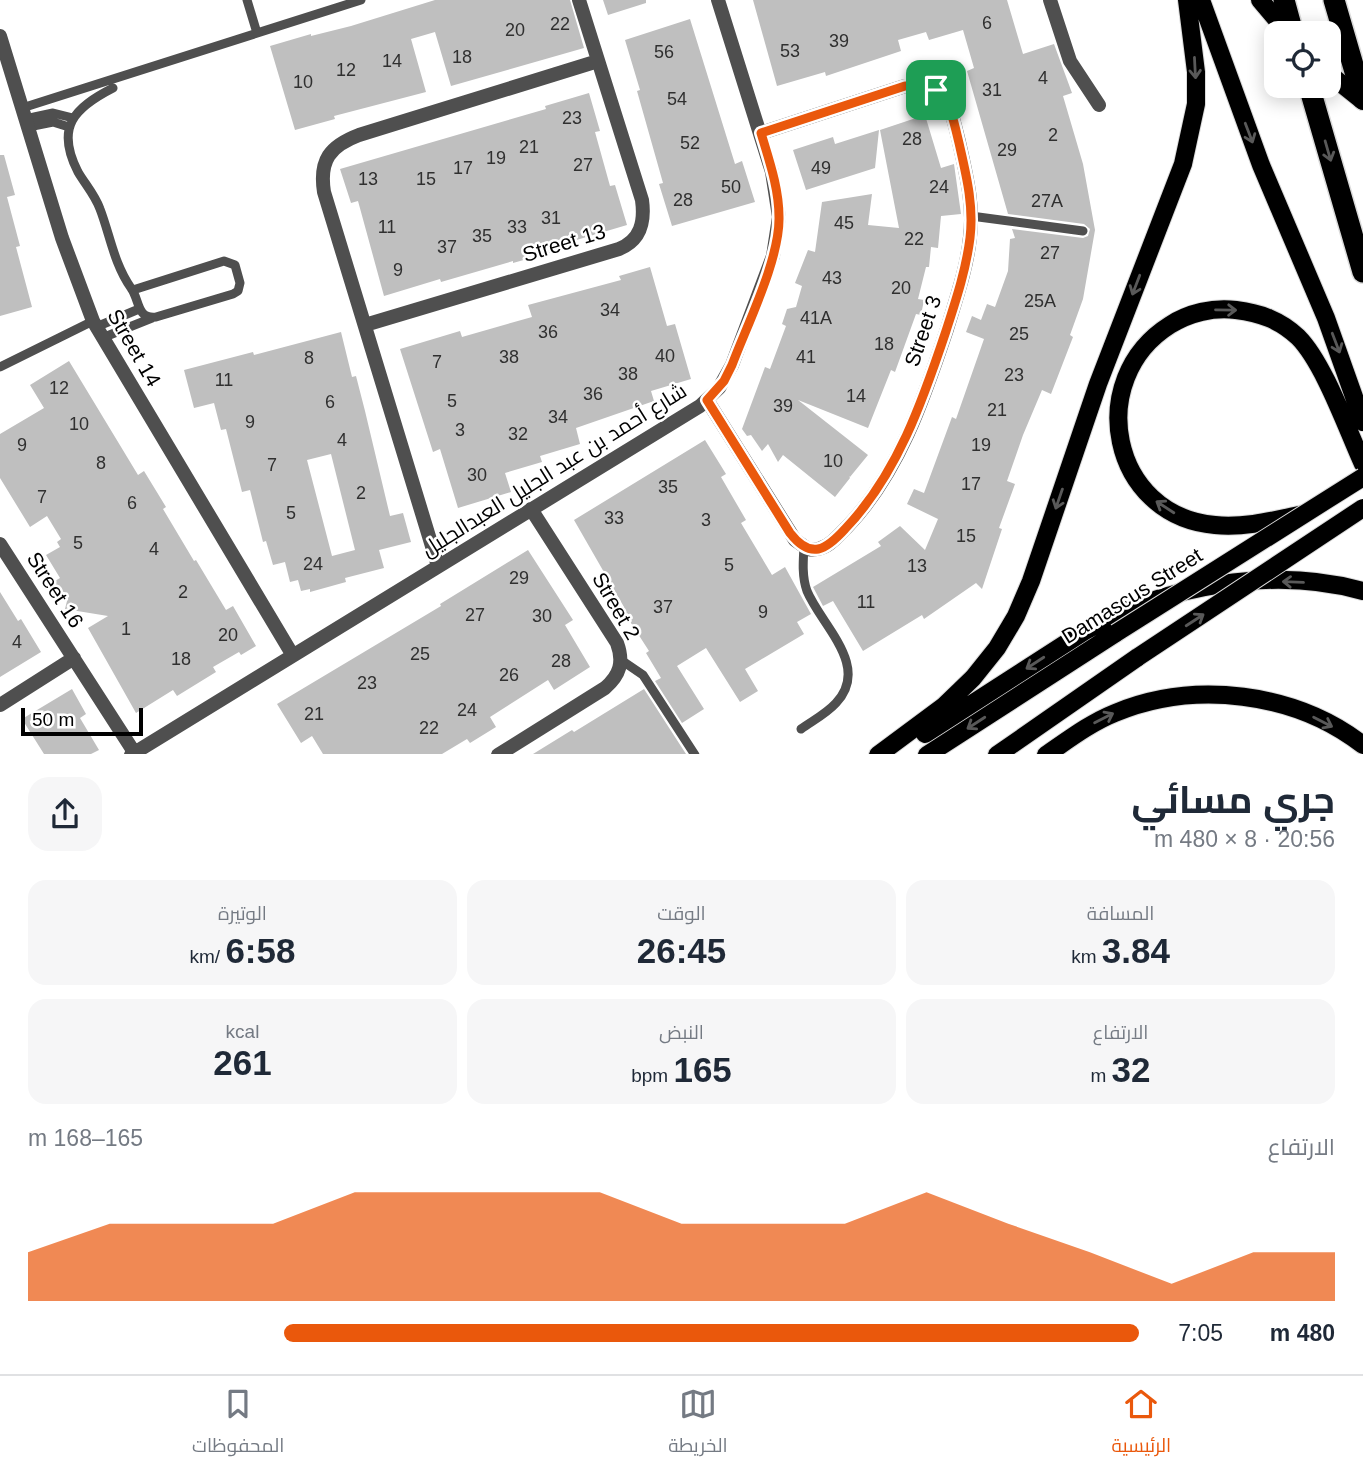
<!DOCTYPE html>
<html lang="ar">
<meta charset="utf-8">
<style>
:root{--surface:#fff;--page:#f6f6f7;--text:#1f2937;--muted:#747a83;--line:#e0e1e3;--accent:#ea580c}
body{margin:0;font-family:Arial,Cairo,sans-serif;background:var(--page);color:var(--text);direction:rtl;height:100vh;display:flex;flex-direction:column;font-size:26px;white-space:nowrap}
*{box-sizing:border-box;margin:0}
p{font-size:23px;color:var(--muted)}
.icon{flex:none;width:38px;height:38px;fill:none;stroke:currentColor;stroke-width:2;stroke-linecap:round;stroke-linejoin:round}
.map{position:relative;height:754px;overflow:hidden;direction:ltr}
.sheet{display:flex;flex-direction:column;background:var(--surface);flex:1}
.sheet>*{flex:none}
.buttons{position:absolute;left:1264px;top:21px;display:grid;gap:14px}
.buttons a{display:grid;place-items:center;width:77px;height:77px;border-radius:14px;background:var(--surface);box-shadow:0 4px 18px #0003;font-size:35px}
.scale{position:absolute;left:21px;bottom:18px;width:122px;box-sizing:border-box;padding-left:7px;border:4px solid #000;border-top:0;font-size:19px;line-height:24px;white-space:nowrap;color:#000;-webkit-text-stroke:5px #fff;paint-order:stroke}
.pin{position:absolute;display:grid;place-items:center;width:60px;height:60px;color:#fff;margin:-30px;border-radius:14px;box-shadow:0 4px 10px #0006}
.round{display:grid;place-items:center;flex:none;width:74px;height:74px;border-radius:21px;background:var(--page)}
.summary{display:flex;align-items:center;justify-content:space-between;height:119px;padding:0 28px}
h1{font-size:38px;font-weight:700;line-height:52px}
.figures{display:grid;grid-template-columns:repeat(3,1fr);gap:10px;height:119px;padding:7px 28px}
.figures div{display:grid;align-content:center;border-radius:18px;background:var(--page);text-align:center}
.figures b{font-size:35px;font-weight:700}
.figures small{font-size:19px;font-weight:400}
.figures p{font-size:19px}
.chart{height:196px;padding:14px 28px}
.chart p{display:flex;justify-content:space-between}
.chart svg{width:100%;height:126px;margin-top:7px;fill:var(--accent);opacity:.7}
ul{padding:0 28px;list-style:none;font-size:23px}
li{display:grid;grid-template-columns:112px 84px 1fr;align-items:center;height:52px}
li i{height:18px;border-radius:9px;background:var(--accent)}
.tab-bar{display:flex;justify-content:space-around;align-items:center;height:98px;border-top:2px solid var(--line);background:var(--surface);font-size:19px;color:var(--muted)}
.tab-bar a{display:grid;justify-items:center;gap:4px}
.tab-bar .on{color:var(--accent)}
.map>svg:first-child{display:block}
</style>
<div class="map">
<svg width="1363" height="755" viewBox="0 0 1363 755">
<rect width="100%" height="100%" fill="#fff"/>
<path fill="#bfbfbf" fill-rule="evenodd" d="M435,0H570L584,48L451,86L435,32L411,39L426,92L334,116L335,119L295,130L270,46L311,34V36L351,26Z
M603,0H646V3L608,15Z
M753,0H1007L1023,54L1054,44L1072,93L1063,96L1083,164L1095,230L1083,299L1070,335L1073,337L1051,394L1042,390L1023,435L1007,481L1015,484L999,528L1002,529L982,589L976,583L924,619L922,615L863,651L833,601L823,606L813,587L881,546L878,542L900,526L925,550L938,519L907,504L914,489L924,493L952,417L956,419L984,339L966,332L972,316L981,320L987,304L995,307L1008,271L1010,239L1015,238L1012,229L1083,238L1088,236L1090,229L1084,224L1008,214L967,71L974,68L963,30L929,40L926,32L898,40L901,51L826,76L825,72L777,86Z
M690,19L735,164L742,161L755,202L672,226L659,184L663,183L637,91L640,90L625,40Z
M589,93L600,131L595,132L610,186L615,185L627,225L573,241L574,246L545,254L513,263V261L441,282L440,279L384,296L358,201L351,203L340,169L546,109L545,106Z
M925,115L941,168L954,164L961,214L941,216L938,248L931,247L929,267H926L918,299L924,300L921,315L916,314L895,372L891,370L868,428L798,400L868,455L850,477L849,476L850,478L835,497L783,455L778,462L768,444L762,451L751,435L747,436L742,429L765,367L770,369L786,326L782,324L787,309L796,307L802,286L795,283L808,250L815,252L822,202L872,194L868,225L899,228L880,130Z
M879,130L875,168L806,190L793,150L833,137L835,144Z
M0,155H4L15,195L7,197L20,246L16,247L32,307L0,316Z
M650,267L667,326L675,324L691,379L651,391L654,401L576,428L580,444L540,456L542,462L505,473L511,492L458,508L440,449L433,452L400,349L460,331L462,337L532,317L528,305L621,280L619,276Z
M341,332L352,377L356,376L365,411L390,516L403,513L411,542L379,550L384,568L345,578L346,582L310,592V589L301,591L298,580L290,582L285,562L273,565L266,541L263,542L250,490L242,492L226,429L221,430L214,403L194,408L184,370L253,352L254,355ZM331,454L355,550L332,556L307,460Z
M69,361L138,475L144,471L166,507L163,509L194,561L196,560L226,610L233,606L256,646L241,655L239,652L213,667L216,672L177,696L173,690L136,713L88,628L108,616L65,609L67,601L59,598L50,584L60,578L46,555L60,547L57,542L61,539L47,516L30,527L0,478V434L44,408L30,385Z
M705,440L726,474L721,477L746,520L741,523L772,575L785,567L811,614L797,622L804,634L745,669L758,691L740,702L706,648L677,666L704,709L682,723L655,681L661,678L646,653L649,651L622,609L624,607L574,520Z
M528,550L573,620L565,625L590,667L554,690L548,680L490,717L496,727L470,743L467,739L442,754H323L312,736L301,743L277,704L441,606L440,604Z
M0,592L18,621L21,619L41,652L0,677Z
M72,689L86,714L80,718L99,750L91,754H44L22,719Z
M644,689L686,754H533L572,730L574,732Z"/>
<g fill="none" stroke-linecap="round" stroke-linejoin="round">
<g stroke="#dbdbdb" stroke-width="20">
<path id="primary" d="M1201,0L1261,165L1326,318L1363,422
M1260,0L1288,33
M1328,73L1363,101
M1304,514C1275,520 1245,528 1215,525C1110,516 1084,379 1170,325C1189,313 1213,307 1236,310C1260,313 1280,320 1298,337C1324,363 1347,429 1363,464
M925,734L1085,631C1165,585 1273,566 1363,591
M878,755L944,706L973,678L997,648L1016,616L1031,581L1098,384L1183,164L1196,104V72L1187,0
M927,755L1116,633
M997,755L1138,657
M1046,755C1068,740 1090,723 1115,713C1194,680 1295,692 1363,745"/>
</g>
<g stroke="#dbdbdb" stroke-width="24">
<path id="motorway" d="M1284,0L1293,33
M1334,0L1363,99
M1309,86L1363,272"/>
</g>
<path stroke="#4f4f4f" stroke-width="9" d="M247,0L257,33
M113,88C74,108 55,127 78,172C85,184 95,195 100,209C110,235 114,264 131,288C140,300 136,319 156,317L233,294L238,291L240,283L235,265L224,261L133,290
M22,108L361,0
M25,119L53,113L73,118
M28,127L53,122L69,127
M971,216L1083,231
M96,327L139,309
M102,338L152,318
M0,367L93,321
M621,660L643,675L695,755
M801,729C812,721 826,714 836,703C871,666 821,625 807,591C802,577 803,562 804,547"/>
<path stroke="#4f4f4f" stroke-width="14" d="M1050,0L1070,61L1099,105
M0,36L62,238L93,321L292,654
M365,325L619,249C641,240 645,222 642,200L579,0
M707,400L795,540L808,549C826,552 836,538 847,527C899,473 924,398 947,329C956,299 967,268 970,237C974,204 966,174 959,142C950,106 948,85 905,86L761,133
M0,544L134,752
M438,566L324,192C319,160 330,146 359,135L598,61
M0,705L74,658
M131,755L700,406L719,388L732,365L773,256L779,217L772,172L718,0
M498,755L605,688C620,675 624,662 617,643L531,509"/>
<use href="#primary" stroke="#000" stroke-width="18"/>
<use href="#motorway" stroke="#000" stroke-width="21"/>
<g stroke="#dbdbdb" stroke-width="20" stroke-linecap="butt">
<path id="primary-bridge" d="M1116,633L1363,477
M1138,657L1363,508"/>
</g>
<use href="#primary-bridge" stroke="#000" stroke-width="18"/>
</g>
<defs><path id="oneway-shaft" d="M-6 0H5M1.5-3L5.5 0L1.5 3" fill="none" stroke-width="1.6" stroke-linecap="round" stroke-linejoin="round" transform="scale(1.75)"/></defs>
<g stroke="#595959">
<use href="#oneway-shaft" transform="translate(1195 68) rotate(87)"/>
<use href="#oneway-shaft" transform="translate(1249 133) rotate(69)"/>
<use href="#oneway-shaft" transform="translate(1328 151) rotate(74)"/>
<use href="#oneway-shaft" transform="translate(1136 285) rotate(111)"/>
<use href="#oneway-shaft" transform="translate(1226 310) rotate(1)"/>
<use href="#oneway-shaft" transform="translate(1336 343) rotate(69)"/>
<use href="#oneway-shaft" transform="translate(1059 499) rotate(109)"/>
<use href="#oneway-shaft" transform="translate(1165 507) rotate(-147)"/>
<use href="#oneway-shaft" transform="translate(1293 582) rotate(-178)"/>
<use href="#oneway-shaft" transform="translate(1195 620) rotate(-33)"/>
<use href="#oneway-shaft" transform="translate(1035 663) rotate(147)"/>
<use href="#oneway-shaft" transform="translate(1104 718) rotate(-27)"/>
<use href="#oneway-shaft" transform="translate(1323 722) rotate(27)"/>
<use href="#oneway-shaft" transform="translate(976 723) rotate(147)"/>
</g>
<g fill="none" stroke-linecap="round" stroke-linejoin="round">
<g stroke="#fff" stroke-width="14">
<path id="route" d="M905,86C948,85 950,106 959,143C966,174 974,205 970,238C966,270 956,300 946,331C923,400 897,475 845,529C826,550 811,560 790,533L707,400L724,381L732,365C747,325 780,259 779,217C779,188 769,160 761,133Z"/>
</g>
<use href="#route" stroke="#ea580c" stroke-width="9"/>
</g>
<g text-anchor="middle" stroke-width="5" stroke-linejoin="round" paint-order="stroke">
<g font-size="18" fill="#303030">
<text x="987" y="29">6</text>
<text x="560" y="30">22</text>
<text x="515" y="36">20</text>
<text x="839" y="47">39</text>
<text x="790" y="57">53</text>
<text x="664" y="58">56</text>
<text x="462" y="63">18</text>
<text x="392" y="67">14</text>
<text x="346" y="76">12</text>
<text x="1043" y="84">4</text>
<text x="303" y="88">10</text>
<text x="992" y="96">31</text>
<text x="677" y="105">54</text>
<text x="572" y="124">23</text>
<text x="1053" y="141">2</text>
<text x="912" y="145">28</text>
<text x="690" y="149">52</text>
<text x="529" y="153">21</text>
<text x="1007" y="156">29</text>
<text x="496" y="164">19</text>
<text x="583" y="171">27</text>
<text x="463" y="174">17</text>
<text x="821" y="174">49</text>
<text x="368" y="185">13</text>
<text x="426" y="185">15</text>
<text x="731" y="193">50</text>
<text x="939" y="193">24</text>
<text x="683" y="206">28</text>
<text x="1047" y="207">27A</text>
<text x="551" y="224">31</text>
<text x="844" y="229">45</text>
<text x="387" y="233">11</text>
<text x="517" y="233">33</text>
<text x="482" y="242">35</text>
<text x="914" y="245">22</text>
<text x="447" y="253">37</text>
<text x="1050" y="259">27</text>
<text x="398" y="276">9</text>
<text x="832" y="284">43</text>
<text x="901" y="294">20</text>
<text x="1040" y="307">25A</text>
<text x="610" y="316">34</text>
<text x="816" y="324">41A</text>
<text x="548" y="338">36</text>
<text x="1019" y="340">25</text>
<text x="884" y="350">18</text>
<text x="665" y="362">40</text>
<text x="509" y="363">38</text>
<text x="806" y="363">41</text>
<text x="309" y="364">8</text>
<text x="437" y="368">7</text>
<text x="628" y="380">38</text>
<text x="1014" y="381">23</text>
<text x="224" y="386">11</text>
<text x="59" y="394">12</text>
<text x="593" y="400">36</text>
<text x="856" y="402">14</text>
<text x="452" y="407">5</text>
<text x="330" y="408">6</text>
<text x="783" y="412">39</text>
<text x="997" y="416">21</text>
<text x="558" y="423">34</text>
<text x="250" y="428">9</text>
<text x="79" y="430">10</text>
<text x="460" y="436">3</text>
<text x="518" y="440">32</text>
<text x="342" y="446">4</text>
<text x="22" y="451">9</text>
<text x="981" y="451">19</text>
<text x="833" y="467">10</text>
<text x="101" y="469">8</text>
<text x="272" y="471">7</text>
<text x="477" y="481">30</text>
<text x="971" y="490">17</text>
<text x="668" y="493">35</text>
<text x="361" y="499">2</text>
<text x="42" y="503">7</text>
<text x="132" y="509">6</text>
<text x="291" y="519">5</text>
<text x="614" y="524">33</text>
<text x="706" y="526">3</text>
<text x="966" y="542">15</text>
<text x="78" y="549">5</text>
<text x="154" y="555">4</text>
<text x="313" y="570">24</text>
<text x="729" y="571">5</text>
<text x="917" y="572">13</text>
<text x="519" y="584">29</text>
<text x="183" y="598">2</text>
<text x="866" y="608">11</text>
<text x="663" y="613">37</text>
<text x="763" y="618">9</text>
<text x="475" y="621">27</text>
<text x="542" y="622">30</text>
<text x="126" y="635">1</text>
<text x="228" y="641">20</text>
<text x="17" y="648">4</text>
<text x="420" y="660">25</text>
<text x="181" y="665">18</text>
<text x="561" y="667">28</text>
<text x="509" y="681">26</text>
<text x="367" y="689">23</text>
<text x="467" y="716">24</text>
<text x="314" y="720">21</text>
<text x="429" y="734">22</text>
</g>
<g font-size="21" fill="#000" stroke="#fff">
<text transform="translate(564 243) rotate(-17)" y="7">Street 13</text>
<text transform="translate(923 331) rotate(-71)" y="7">Street 3</text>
<text transform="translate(134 348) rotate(60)" y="7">Street 14</text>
<text transform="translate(554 470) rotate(-32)" y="7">شارع أحمد بن عبد الجليل العبدالجليل</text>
<text transform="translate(55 590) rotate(57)" y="7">Street 16</text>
<text transform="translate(1132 596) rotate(-32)" y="7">Damascus Street</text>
<text transform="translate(616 606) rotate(60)" y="7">Street 2</text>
</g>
</g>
</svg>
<div class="buttons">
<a><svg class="icon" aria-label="locate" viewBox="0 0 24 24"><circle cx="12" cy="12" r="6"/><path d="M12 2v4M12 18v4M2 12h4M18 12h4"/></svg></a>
</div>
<div class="scale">50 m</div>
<div class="pin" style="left:936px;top:90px;background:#1e9e55"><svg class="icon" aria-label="arrive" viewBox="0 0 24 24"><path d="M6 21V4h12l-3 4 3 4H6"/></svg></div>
</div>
<section class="sheet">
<div class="summary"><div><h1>جري مسائي</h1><p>20:56 · 8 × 480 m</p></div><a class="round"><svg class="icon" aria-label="share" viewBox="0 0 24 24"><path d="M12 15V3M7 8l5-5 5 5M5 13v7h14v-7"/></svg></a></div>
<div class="figures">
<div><p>المسافة</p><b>3.84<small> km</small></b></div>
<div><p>الوقت</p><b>26:45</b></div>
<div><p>الوتيرة</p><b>6:58<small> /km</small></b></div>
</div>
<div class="figures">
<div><p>الارتفاع</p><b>32<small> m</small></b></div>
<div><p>النبض</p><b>165<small> bpm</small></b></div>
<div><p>kcal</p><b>261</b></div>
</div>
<div class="chart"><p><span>الارتفاع</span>165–168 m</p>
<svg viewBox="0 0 160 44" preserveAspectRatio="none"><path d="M0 44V27L10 17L20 17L30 17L40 6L50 6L60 6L70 6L80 17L90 17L100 17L110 6L120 17L130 27L140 38L150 27L160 27V44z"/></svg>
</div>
<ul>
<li><b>480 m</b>7:05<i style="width:77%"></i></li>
</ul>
</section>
<nav class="tab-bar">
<a class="on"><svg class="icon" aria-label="home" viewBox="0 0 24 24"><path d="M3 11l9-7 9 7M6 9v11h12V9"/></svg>الرئيسية</a>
<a><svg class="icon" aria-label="map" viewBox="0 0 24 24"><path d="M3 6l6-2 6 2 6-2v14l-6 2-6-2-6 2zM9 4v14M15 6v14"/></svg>الخريطة</a>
<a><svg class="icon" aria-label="saved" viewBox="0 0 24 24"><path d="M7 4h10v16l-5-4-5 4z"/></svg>المحفوظات</a>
</nav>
